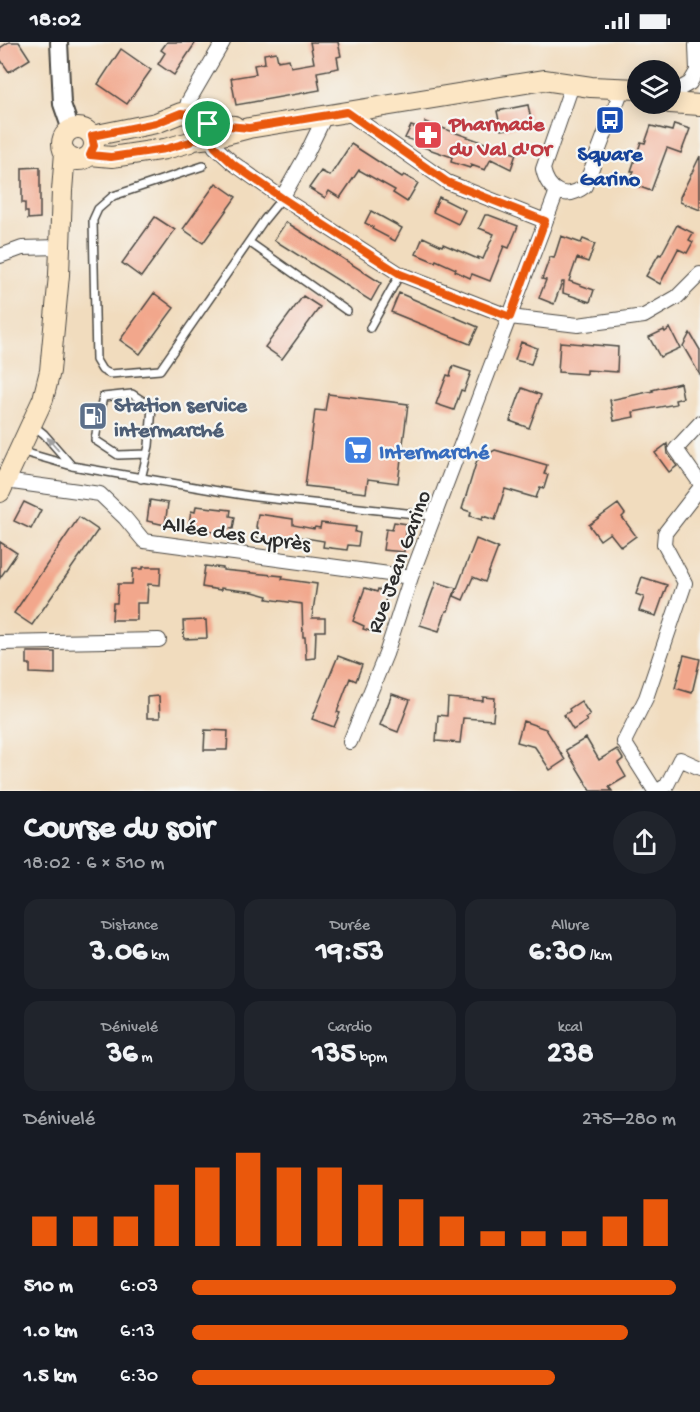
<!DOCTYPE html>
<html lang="fr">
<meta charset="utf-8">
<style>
:root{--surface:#171b24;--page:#20242c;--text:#f1f3f6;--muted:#9ea1a6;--accent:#ea580c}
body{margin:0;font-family:"Gochi Hand",sans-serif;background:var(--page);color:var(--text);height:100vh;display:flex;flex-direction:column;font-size:22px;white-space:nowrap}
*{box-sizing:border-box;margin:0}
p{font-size:20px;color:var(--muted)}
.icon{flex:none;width:33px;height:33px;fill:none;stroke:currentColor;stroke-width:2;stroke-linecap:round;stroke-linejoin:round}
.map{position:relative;height:749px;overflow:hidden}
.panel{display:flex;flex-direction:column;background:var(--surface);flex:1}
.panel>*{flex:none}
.controls{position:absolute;left:627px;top:18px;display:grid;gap:12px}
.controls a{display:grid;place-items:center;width:54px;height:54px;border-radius:50%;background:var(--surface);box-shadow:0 3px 15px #0003;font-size:30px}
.pin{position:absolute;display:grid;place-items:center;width:51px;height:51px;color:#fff;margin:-26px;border:3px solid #fff;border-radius:50%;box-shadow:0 2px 6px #0007}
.round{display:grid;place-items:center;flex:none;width:63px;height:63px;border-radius:32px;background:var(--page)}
.summary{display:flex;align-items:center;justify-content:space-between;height:102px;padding:0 24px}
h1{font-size:33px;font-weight:800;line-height:45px}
.figures{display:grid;grid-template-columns:repeat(3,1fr);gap:9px;height:102px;padding:6px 24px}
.figures div{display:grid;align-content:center;border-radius:15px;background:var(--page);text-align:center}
.figures b{font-size:30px;font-weight:800}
.figures small{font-size:16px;font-weight:400}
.figures p{font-size:16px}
.chart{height:168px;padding:12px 24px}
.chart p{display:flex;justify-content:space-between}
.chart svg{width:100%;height:108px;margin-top:6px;stroke:var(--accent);stroke-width:6}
ul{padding:0 24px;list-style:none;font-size:20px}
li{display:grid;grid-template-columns:96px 72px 1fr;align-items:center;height:45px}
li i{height:15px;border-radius:8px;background:var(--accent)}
.status{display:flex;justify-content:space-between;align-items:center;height:42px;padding:0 30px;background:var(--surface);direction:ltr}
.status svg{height:16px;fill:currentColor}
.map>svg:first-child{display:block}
</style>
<div class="status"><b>18:02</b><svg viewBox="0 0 49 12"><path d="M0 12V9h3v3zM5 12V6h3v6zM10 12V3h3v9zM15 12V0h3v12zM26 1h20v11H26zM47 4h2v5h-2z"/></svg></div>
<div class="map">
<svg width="700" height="749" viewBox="0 0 700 749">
<rect width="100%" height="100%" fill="#f6f6f2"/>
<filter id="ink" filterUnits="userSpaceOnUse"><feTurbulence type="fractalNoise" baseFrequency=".0167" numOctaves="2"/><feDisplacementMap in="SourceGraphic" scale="12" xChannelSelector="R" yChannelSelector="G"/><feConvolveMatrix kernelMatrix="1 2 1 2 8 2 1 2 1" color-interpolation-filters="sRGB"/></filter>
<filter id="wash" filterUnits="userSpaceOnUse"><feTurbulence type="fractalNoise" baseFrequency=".008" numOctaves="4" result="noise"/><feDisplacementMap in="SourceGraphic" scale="24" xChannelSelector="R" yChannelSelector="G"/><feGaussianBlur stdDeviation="1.35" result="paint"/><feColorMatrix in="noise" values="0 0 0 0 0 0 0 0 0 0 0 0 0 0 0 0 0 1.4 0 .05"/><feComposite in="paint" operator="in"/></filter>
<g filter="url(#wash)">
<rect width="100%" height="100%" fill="#f1dcbe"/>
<g id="blocks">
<path fill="#f2a78c" d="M9,0H19L30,17L9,30L0,17V6Z
M167,0H196L174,33L158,22L165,11L161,8Z
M310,0H338L341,14L337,15L339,26L317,30L320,48L236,63L231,36L256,32L254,23L265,21L264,12L276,10L278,19L289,17L291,25L314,21Z
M121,7L151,28L127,62L98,42Z
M528,63L531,78H527L528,84L501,88L497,69Z
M425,80L516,112L511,127L491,117L485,128L471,123L470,126L451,120L452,115L417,103L418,100L405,96L411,84L423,88Z
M674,82L690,87L681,111L667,106L651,149L629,141L634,129H631L641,100L645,101L651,84L672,89Z
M351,102L402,135L404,133L418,141L407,160L393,151L395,148L359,128L340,156L329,149L325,156L309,146L321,129L330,134Z
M700,114V168L680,160V155Z
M40,125V176L28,177V170H25V161H22V126Z
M216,141L236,155L203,201L183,187Z
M439,155L465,168L458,182L433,170Z
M371,169L402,186L395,199L372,187L373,185L365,181Z
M485,173H489L518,184L509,206L504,204L490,239L472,232L470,236L455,229L456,227L436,218L435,220L416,212L423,195L442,204L443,202L478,217V215L483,217L494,192L479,186Z
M155,175L175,188L141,235L122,221Z
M286,180L381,241L371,259L274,198Z
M677,183L693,191L689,198L693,200L687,211L678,207L660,242L646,234L659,212L661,213Z
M561,194L581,201L583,197L595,202L588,220L577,216L569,239L594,248L590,260L563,251L564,240H562L554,262L539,256L546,238L542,237L550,215L554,216Z
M154,251L174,266L140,312L120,298Z
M399,251L478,285L470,302L391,270Z
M303,254L320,265L282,317L265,305Z
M670,286L680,306L660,315L649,295L664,288L665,290Z
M690,291L700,308V333L683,304Z
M521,300L537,306L531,322L515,318Z
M560,300L618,305L617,330L587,328V332L558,330Z
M453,324L471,330L464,349L461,348L454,368L436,362L447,333L450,334Z
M680,341L683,356L675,358L676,362L633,370L634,375L614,379L610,358L653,349L652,348Z
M522,346L541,353L529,386L510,379Z
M328,352L408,362L398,441L368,437L366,451L305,444L315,368L325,369Z
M667,402L668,412L677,424L669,430L655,411Z
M495,408L547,423L544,432L548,433L544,446L540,445L536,456L505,447L495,478L483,474L482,478L470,474L471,470L462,467L477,418Z
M150,458L168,461L165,483L147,479Z
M24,460L41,468L31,487L14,479Z
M618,462L625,472L622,475L636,494L621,505L610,491L600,498L589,483Z
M196,464L231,468L230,474L235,475L233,487L224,486L223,491L197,488L198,483L189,481L191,469L195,470Z
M258,472L293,477V483L314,487L315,485L320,486L321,481L356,485L355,490L360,491L358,504L348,503L347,508L323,505L324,499L294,494L293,501L257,496L258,486L256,485Z
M79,475L98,488L32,583L14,571Z
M394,480L407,482L404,510L383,508L386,487L392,488Z
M476,497L498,506L485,540L473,535L463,558L454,554Z
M0,500L17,511L0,536Z
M205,524L223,526V528L283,534L282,537L317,542L312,576H325V589H316L315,616L306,617L305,595H303L302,562L267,557L268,554L253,550L221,546V548L202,545Z
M143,525H161L160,543L148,542L147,561H137V578H112L113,561H117L118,542H132L133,527H143Z
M642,535L667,543L656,574L639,569L644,555L636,552Z
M436,540L456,546L448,569H446L439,589L420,583Z
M365,546L377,550L378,547L388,551L374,590L363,587L364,584L353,579Z
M206,578L207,596L184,597L183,579Z
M27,610H55V632L30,631V622H27Z
M684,613L700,617L692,651L675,646Z
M338,614L362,623L356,639L350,636L337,670L340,671L334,685L312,677Z
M392,652L410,658L398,690L380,683Z
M159,654L160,676H147V655Z
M483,655L495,656L493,678L463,676L460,701L436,699L438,673L447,674L448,656L483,659Z
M581,659L590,673L585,676L587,679L573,688L564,673L570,669L569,667Z
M523,679L546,687L565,718L550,728L535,705L517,700Z
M205,688L228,689L227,708H204Z
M586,696L599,718L617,707L623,717L618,721L626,735L609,745L612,749H591L566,708Z"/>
</g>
</g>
<g filter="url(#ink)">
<use href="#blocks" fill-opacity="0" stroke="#494641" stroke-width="1.5"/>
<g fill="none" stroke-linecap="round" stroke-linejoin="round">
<g stroke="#494641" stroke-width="10">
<path id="service" d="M203,124L113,154L98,167L93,178L96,318L102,328L110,332L160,328L264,178L282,156
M249,200L347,269
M370,286L400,232
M34,384L44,392L72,424
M20,409L72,424L224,450L256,455L434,474
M141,437L149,404L152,365L132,352L103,355L100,369L95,398L118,413L147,412"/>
</g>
<g stroke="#494641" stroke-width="16">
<path id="minor" d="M579,43L570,49L543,127C548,150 566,159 585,144L619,55L608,46
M676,49L690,41L697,29L696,3
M347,70L447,140L545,179
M185,71L188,60L223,0
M210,96L215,105L233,121L282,156L400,232L510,275L578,283L644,274L677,255L700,232
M282,156L304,117L325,74
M0,214L22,206L59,205
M700,381L676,407L700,441
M5,439L100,452L125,476L144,499L411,535
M0,601L159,598
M350,700L386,612L411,535L557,149
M655,749L624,700L646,656L685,541L664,502L665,491L700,446
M658,749L667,743L680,717L700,726"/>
</g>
<g stroke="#494641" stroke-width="20">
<path id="tertiary" d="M59,0L62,62L71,88"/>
</g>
<g stroke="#494641" stroke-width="22">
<path id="secondary" d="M670,61L700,63
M62 102a16 16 0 1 1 32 0a16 16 0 1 1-32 0Z
M92,94L156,81L181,71L190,72L208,82L234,84
M193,98L210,96L249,86L544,38L591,45L638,47
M90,113L112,115L165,107L190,100L196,95L199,88
M0,450L43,357L50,329L59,233L62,149L65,110"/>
</g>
<use href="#service" stroke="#fff" stroke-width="7"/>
<use href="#minor" stroke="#fff" stroke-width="14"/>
<use href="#tertiary" stroke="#fff" stroke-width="16"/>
<use href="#secondary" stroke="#fce6c4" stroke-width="20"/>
</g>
<defs><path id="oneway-solid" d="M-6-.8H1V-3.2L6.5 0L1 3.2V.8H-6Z" transform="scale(1.5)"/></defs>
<use fill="#a0a0a0" href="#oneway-solid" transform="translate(53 402) rotate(-131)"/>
</g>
<g fill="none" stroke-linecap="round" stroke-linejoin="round" filter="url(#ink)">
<g stroke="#fff" stroke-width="12">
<path id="route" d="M347,70L447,140L545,179L510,275L400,232L282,156L233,122L215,105L210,96L193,98L190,100L165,107L111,115L90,113L94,104L92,94L156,81L181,71L190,72L208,82L249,86Z"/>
</g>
<use href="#route" stroke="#ea580c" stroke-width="8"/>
</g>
<defs>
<g id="bus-square" transform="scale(1.5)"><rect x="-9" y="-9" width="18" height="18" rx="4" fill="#1a4fb4" stroke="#f6f6f2"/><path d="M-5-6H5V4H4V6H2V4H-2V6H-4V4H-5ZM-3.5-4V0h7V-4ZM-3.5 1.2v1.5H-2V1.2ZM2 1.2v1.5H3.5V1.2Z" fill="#fff"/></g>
<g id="pharmacy-square" transform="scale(1.5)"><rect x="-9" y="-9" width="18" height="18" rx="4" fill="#e0444e" stroke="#f6f6f2"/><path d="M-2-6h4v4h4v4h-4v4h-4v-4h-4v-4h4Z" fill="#fff"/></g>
<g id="fuel-square" transform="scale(1.5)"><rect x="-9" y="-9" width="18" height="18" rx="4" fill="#5c6f8a" stroke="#f6f6f2"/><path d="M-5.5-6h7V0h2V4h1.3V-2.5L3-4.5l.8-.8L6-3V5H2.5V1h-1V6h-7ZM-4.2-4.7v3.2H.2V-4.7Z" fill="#fff"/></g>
<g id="supermarket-square" transform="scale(1.5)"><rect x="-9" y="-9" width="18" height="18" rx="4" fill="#3f7fe0" stroke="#f6f6f2"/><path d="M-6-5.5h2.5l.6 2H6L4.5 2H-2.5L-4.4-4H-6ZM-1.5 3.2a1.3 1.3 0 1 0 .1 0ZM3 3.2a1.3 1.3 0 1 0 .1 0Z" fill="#fff"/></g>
</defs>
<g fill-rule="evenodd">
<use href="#bus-square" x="610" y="78"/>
<use href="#pharmacy-square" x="428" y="93"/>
<use href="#fuel-square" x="93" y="374"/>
<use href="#supermarket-square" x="358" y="408"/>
</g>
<g text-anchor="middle" stroke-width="4.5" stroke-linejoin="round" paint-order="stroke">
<g font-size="22" font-weight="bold" fill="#be3a42" stroke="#f6f6f2" text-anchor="start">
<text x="449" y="88">Pharmacie<tspan x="449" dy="25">du Val d'Or</tspan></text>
</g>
<g font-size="22" font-weight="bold" fill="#164399" stroke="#f6f6f2">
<text x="610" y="118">Square<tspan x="610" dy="25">Garino</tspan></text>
</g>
<g font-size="22" font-weight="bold" fill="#4e5e75" stroke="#f6f6f2" text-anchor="start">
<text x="114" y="369">Station service<tspan x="114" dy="25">intermarché</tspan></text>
</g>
<g font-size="22" font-weight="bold" fill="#366cbe" stroke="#f6f6f2" text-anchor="start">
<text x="379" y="416">Intermarché</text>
</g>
<g font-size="22" fill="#2b2b2b" stroke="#f6f6f2">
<text transform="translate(237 490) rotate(8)" y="8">Allée des Cyprès</text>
<text transform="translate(397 519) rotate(-70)" y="8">Rue Jean Garino</text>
</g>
</g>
</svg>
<div class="controls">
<a><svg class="icon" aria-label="layers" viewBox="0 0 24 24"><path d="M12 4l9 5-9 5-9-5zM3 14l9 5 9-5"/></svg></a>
</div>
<div class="pin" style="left:208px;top:82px;background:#1e9e55"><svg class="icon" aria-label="arrive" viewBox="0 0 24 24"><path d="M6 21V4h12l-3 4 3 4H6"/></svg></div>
</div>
<section class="panel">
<div class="summary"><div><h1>Course du soir</h1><p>18:02 · 6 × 510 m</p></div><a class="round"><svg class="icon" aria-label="share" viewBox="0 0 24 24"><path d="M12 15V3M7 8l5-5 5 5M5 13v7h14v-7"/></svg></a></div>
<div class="figures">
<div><p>Distance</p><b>3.06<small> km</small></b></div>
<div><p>Durée</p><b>19:53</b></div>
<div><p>Allure</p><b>6:30<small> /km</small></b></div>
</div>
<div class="figures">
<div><p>Dénivelé</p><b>36<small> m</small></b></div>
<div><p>Cardio</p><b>135<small> bpm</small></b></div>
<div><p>kcal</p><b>238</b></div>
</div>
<div class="chart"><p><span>Dénivelé</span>275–280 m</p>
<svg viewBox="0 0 160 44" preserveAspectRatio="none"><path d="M5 44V32M15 44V32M25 44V32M35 44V19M45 44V12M55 44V6M65 44V12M75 44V12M85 44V19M95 44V25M105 44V32M115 44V38M125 44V38M135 44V38M145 44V32M155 44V25"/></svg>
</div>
<ul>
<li><b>510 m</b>6:03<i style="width:100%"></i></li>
<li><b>1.0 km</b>6:13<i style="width:90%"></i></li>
<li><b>1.5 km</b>6:30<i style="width:75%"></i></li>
</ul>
</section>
